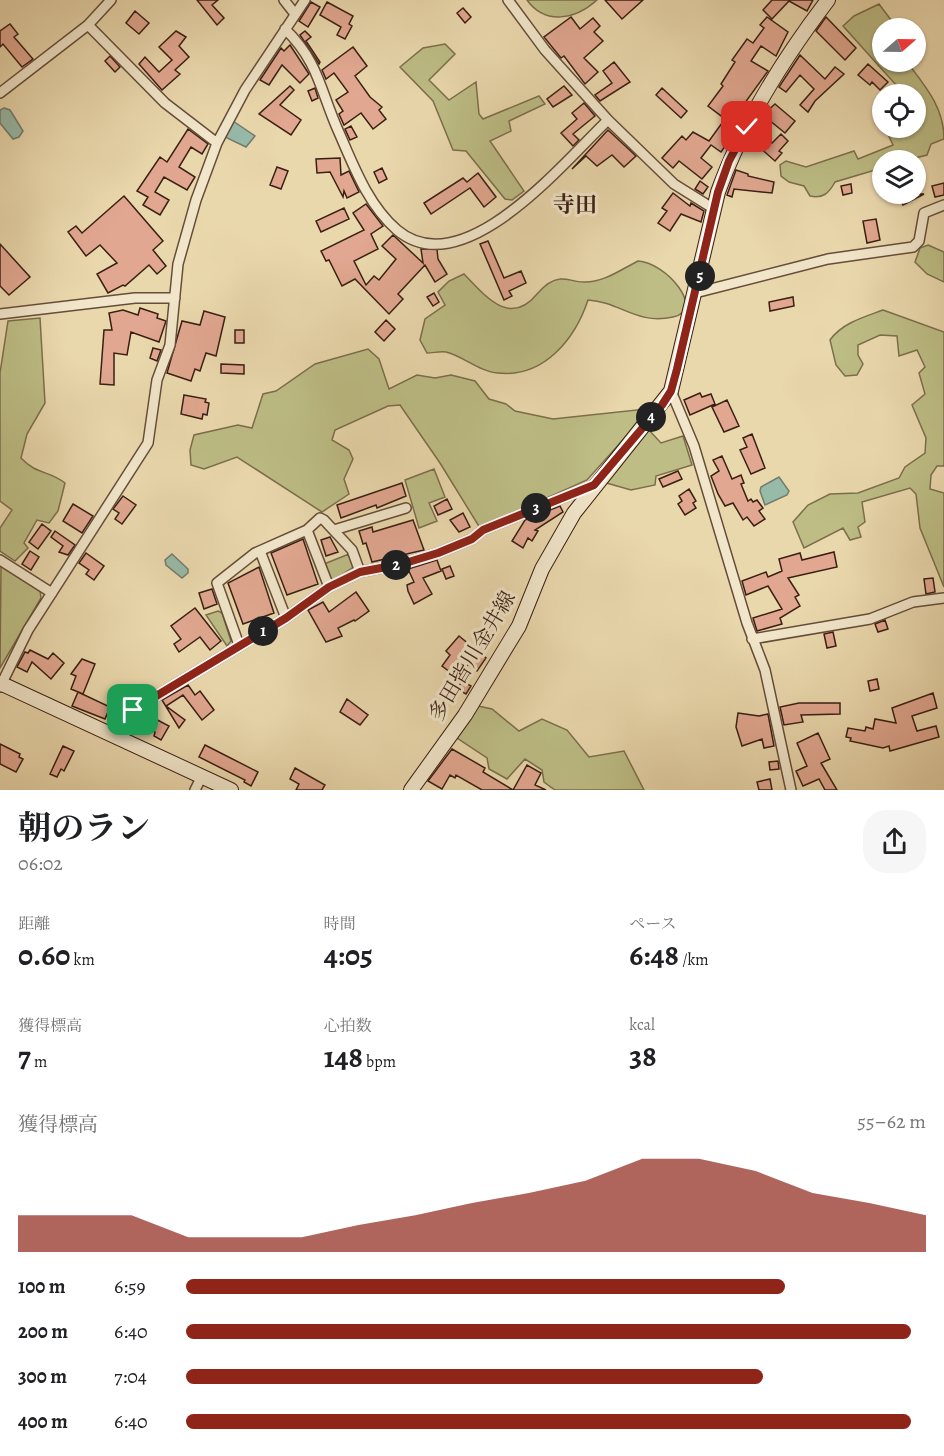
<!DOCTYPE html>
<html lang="ja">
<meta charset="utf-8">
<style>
:root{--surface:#fff;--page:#f6f6f6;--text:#202124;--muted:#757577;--accent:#8f2418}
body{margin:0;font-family:Alegreya,"Noto Serif JP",serif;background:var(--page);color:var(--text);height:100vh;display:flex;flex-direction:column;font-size:22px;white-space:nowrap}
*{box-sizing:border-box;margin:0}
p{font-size:20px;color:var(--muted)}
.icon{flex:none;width:33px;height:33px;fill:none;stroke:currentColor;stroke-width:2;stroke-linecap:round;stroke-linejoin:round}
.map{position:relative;height:790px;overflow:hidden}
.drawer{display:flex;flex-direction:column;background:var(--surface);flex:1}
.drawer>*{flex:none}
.needle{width:39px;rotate:70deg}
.controls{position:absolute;left:872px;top:18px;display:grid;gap:12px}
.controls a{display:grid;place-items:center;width:54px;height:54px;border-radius:50%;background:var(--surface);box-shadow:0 2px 4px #0004;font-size:30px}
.pin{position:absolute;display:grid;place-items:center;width:51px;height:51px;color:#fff;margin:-26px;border-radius:12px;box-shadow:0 3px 9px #0006}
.km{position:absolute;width:30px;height:30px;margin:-15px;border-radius:50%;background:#222;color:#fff;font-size:16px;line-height:30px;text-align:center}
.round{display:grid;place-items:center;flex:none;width:63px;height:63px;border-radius:24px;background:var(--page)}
.headline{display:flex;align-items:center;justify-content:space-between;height:102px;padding:0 18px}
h1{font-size:33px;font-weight:700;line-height:45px}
.figures{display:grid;grid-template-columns:repeat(3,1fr);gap:9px;height:102px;padding:6px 18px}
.figures div{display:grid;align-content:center}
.figures b{font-size:30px;font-weight:700}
.figures small{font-size:16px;font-weight:400}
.figures p{font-size:16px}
.chart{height:168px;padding:12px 18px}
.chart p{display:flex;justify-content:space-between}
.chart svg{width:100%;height:108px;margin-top:6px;fill:var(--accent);opacity:.7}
ul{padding:0 18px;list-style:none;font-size:20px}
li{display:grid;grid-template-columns:96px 72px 1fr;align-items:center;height:45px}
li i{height:15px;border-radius:8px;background:var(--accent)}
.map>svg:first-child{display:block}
</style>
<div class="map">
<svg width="944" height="790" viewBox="0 0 944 790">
<rect width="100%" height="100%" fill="#ead8ad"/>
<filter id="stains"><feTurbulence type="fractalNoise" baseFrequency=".00333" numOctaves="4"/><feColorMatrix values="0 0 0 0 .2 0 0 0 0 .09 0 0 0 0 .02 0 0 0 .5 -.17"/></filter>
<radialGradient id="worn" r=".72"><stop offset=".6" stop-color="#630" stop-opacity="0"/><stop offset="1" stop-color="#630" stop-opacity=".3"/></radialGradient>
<path fill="#bdbd85" stroke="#7c6e4c" stroke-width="1.5" d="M527,0H597C575,20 545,25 527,0Z
M879,4L897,28H882V62H907C925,86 944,107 944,139L931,144L927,155L907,160H882V168L835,182C829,193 823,199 810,196L804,186L789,182L781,176L780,165L786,161L806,167L854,151L858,159L893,145L885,128H915V94H885L897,86L843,26L854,16Z
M445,44L455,54L429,80L449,100L476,82L479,114L483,119L539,96L545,104L509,121L511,131L490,141L524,191L512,200L505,199L466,151L453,150L433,101L400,67L423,48Z
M928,245L944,252V282L927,274L915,262L920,248Z
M638,261C665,262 707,310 673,317C636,325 621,302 588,300C575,339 544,378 498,373C480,372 463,356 446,352C440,351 433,353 427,353L420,340L425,319L445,305L438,292L449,281L464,274C486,297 510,327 537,294C543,287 550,280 560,279C567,278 575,282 583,282C603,283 620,270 638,261Z
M883,310L944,332V466H937L931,475L930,489L944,493V587L920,528L916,494L910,488L862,502L865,522L858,527L861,537L850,540L843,528L804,548L793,522L808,505L830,494L858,493L899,478L905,467L925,453L926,438L912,405L925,394L919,373L925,367L917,350L899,356L897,336L880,335L858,345V355L863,364L857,375L845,376L836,365L830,340C842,323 864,317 883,310Z
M40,318L45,403L27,434L21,458C37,475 48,470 65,483L58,511L49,523L37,520L24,543L28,548L15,561L0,551V528L12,510L0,501V373L8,321Z
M368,349L379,359L389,389L417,375L435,378L451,375L475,381L489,399L506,404L515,411L553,419L646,409L647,413L587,480L480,528L440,463L400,405L388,406L335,430L332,440L349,450L353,459L344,479L349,494L322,512L237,457L204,469L191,465L190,450L194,435L238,425L252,428L263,394L276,391L315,364Z
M647,428L661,443L683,436L692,465L656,476L655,485L631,490L603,482Z
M434,469L445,497L429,503L437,521L419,528L405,480Z
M349,554L354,567L334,580L329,578L324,564Z
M1,566L40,591L41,598L0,668Z
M218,611L222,613L231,641L227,646L206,615Z
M478,706L492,709L519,731L542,719L567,730L589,757L624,751L644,790H555L544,782L542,770L525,759L507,779L489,769L487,758L457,738Z"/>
<path fill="#98baa9" stroke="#727c6d" stroke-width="1.5" d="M4,108L10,110L23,131L19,137L13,139L0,123V110Z
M233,121L255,136L246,147L225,137Z
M779,477L789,491L787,495L765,505L760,491L761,487Z
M172,554L188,569V573L182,578L166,565L165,560Z"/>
<path fill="#e1a790" stroke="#3a1f13" stroke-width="1.5" d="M197,0H218L212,5L224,18L217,25Z
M605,0H643L622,19Z
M772,0H813L807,11L789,1L772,19L763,10Z
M311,2L320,7L308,27L299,21Z
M327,2L353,16L349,24L352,26L345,39L337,35L341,27L320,15Z
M463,8L471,17L465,23L457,13Z
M135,11L149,23L139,34L126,23Z
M571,17L580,29L593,18L600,26L594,32L603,41L584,58L598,72L585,84L564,56L561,58L544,37Z
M767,17L788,32L776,56L761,46L751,61L768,71L739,111L742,113L738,118L740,119L730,139L721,152L711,145L701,158L712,167L702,179L679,161L673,168L662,158L682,136L686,140L693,132L709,141L725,119L708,106L723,86L721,84L735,62L732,60L747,39L753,43L764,28L760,25Z
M826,17L856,48L845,60L816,31Z
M10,24L18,34L14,37L33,59L22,67L3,44L0,47V31Z
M176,31L186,37L179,46L189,57L175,70L180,74L162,90L139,64L145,57L159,72L172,60L159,47Z
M305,31L311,37L306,41L320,62L319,64L300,35Z
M290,45L309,74L300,83L282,65L269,85L260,80L281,48L284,51Z
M353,47L367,66L355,76L370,97L382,107L379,110L386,119L373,129L361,113L344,125L339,114L343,111L336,100L348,92L334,73L326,79L322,70Z
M800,55L825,79L835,67L844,74L815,101L808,112L800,105L814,89L800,75L786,92L779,87Z
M110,56L120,67L115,72L105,61Z
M614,62L630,82L600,101L595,95L612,83L603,71Z
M868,64L888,82L880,90L872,82L870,85L858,75Z
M290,86L294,90L280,105L301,120L291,135L259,114Z
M564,86L572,95L553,107L547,99Z
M315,88L318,98L312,101L308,91Z
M662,88L687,111L681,118L656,95Z
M584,103L595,116L573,134L579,140L573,146L561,133L577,119L572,113Z
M775,104L795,121L785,133L763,115Z
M351,126L357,137L350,140L345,129Z
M188,129L208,144L202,154L191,147L179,167L195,177L187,190L164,177L155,192L169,200L160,215L143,205L148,197L137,191L160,157L167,162Z
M608,130L636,156L624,167L612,155L597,166L586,156L572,169Z
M757,132L772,143L781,134L788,141L779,151L782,153L775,161L751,140Z
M340,158L341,175L349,171L359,192L347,198L344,191L343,197L330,172L317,173L316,159Z
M277,167L288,171L281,189L270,185Z
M382,168L387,179L379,183L374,172Z
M736,170L748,174V176L774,182L772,193L734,189L732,197L727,195Z
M478,173L496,197L484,207L470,188L431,214L424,203L463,178L467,182Z
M700,181L708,187L703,194L695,189Z
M944,183V195L935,197L932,186Z
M851,184L852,193L843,195L841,186Z
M673,193L690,206L691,203L704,211L701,222L681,214L670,231L658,223L667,211L662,208Z
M897,194H924L903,205Z
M124,196L163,241L153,250L166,266L157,274L149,265L125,286L123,285L108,293L97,274L117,263L100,245L86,256L68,232L76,226L82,233Z
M366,204L383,226L371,234L378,249L354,261L366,285L374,276L379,280L396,259L382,246L393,235L423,263L421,249H437L438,259L447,274L435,282L425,265L398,294L403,299L389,314L355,279L342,286L329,260L326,261L321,251L364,230L353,213Z
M344,208L349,219L321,232L316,221Z
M876,219L880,240L867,243L863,221Z
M488,241L504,278L521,271L526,283L509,291L512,296L504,300L480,244Z
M0,244L30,277L9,295L0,286Z
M434,293L439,302L433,306L427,297Z
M793,297L794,306L770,311L769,302Z
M140,308L158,314L157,318L166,321L159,342L131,332L127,355L114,353V385L100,384L104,330H112L109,313L123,310L138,315Z
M204,311L225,317L216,356L206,353L200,371L195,369L191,381L167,373L182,321L200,325Z
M386,320L395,329L384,341L375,332Z
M235,330H244V343H235Z
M153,348L161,350L157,361L150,358Z
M221,364L244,365V374L221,373Z
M700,393L702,397L711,394L715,404L690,415L684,400Z
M184,395L206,399L205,402L209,403L207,415L203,414L202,419L181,414Z
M727,400L739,426L724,432L712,407Z
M752,434L765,468L751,474L740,450L747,447L743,438Z
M722,456L732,479L741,475L744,483L741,484L748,501L751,499L753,502L757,500L763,508L759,511L765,519L754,526L747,517L743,520L733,503L725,506L718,494L711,476L719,471L713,460Z
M678,471L682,479L663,487L659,479Z
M402,483L406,496L377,508L376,505L341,518L337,505Z
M689,489L696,501L693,503L696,508L685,515L678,504L682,501L679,496Z
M123,496L136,505L122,524L115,519L119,513L113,509Z
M447,499L452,509L438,515L434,506Z
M73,504L93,516L82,533L63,521Z
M560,506L563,512L535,530L538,531L532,541L528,538L523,548L512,541L525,520Z
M463,513L470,527L459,532L450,520Z
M413,520L424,550L372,562L366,543L363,544L359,531L372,527L373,532Z
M42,524L51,531L38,549L29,542Z
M55,531L75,545L68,555L59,552L63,546L51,537Z
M330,537L338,552L326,556L321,540Z
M303,539L318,584L287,595L271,553Z
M30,551L39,557L31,570L22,564Z
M834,552L837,567L788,578L799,595L795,597L800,606L780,618L782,624L757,631L753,618L782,609L768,586L746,595L742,581L766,572L768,577L782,571L779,559L800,553L802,560Z
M86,553L104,566L94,580L86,574L89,570L79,563Z
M437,560L441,571L423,578L432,594L414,604L408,591L407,585L414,582L408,569Z
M450,566L454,576L446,579L442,569Z
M259,567L274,613L243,624L228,583Z
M933,578L935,592L926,594L924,579Z
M212,589L217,604L204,609L199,593Z
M356,592L369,611L355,621L354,620L338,628L342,636L326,642L308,610L323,602L329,612Z
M195,608L221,641L210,650L200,637L179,652L174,644L181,639L171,626Z
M885,620L888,629L878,632L875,624Z
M833,632L836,646L827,648L824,634Z
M459,636L486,658L477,671L468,664L458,678L442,666L450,655L446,651Z
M30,650L48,659L53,653L64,663L51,679L32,662L27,672L17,667L25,652L28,653Z
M82,659L95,664L83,694L71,689L76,676L71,674Z
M877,679L879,689L870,691L868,681Z
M462,681L471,686L466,694L457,689Z
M188,685L195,695L200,691L214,710L202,720L183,695L166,706L185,720L179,728L162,700Z
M78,692L110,707L105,719L72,706Z
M933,693L937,708L912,716L917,731L936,726L939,737L890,751L889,746L883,748L850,741L851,738L846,737L848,728L865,731L866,727L873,729L875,719L896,723L892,708Z
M347,699L368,715L360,725L340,712Z
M799,703H840V714L801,715L803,722L784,725L780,707Z
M738,713L759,716L768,714L774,746L764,748L762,739L742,746L736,727Z
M146,714L169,726L161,740L154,736L155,732L141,724Z
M818,733L830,759L821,763L837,790H825L819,779L803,786L796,771L807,766L797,743Z
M0,744L20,754L19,757L23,759L16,772L0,764Z
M205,745L258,772L251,786L244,782L245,780L199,757Z
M63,746L74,751L64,771L61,769L57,777L50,774Z
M452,749L485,768L483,772L513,790L527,765L541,773L535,785L546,790H482L456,775L455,778L450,775L442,789L428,781Z
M778,761L779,769L770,770L769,762Z
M295,768L325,785L322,790H296L299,784L290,779Z
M770,779L772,790H759L757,782Z"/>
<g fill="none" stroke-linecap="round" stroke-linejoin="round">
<g stroke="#664d3a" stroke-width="12">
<path id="street" d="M284,0L295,14
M508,0L545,50L608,120L674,184L714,209
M88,25L111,0
M285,29C318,61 320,89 337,128C353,164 367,204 397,230C463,286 564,162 608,120
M0,93L88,25L165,103L217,143
M695,293L828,259L913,247L919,241L924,213L944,205
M0,314L135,298H175
M671,391L694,446L747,623L765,670L791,790
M307,530L320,518L324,520L352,550L360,572
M334,530L406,508
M260,551L286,618
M0,560L52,593
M752,639L870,619L913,602L944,598
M239,645L217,583L255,553L307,530L329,587
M0,687L28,630L148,443L157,380L170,345L178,264L196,200L217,143L245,90L305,0
M118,737L133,710L286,618L329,587L360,572L402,564L438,553L472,539L483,530L594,485
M195,790L202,776"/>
</g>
<g stroke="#3a1f13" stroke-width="16">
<path id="secondary" d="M0,683L231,790
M411,790L465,715L519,626L542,569L574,513L671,391L718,192C743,122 783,59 828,0"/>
</g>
<use href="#street" stroke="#f1e6ca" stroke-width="9"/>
<use href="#secondary" stroke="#f1e6ca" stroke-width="14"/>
</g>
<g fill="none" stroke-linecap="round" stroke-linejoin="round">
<g stroke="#fff" stroke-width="12">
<path id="route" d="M133,710L286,618L329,587L360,572L402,564L438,553L472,539L483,530L594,485L662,405L671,391L677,369L718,192L729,161L747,127"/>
</g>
<use href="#route" stroke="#8f2418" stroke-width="8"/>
</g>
<g text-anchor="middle" stroke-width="6" stroke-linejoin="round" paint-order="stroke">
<g font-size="21" fill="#3a1f13" stroke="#f1e6ca">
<text transform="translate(472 656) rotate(-59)" y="7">多田皆川金井線</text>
</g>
<g font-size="22" font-weight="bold" fill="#3a1f13" stroke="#f1e6ca">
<text x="575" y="212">寺田</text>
</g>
</g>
<rect width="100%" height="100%" filter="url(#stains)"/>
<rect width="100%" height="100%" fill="url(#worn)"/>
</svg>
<div class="controls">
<a><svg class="needle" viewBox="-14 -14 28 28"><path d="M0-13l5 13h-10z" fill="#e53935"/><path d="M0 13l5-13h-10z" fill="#757577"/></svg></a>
<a><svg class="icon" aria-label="locate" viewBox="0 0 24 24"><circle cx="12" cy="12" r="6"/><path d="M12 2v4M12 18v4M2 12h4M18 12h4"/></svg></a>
<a><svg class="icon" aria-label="layers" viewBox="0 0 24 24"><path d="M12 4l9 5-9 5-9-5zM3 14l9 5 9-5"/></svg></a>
</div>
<div class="pin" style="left:133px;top:710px;background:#1e9e55"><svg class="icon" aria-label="arrive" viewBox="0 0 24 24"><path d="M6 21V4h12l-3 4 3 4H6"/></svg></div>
<div class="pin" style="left:747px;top:127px;background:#d93025"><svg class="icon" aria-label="check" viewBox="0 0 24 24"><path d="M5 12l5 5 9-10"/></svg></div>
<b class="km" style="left:263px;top:631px">1</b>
<b class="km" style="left:396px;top:565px">2</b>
<b class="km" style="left:536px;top:508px">3</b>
<b class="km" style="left:651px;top:417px">4</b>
<b class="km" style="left:700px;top:276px">5</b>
</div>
<section class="drawer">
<div class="headline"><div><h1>朝のラン</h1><p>06:02</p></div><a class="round"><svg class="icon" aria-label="share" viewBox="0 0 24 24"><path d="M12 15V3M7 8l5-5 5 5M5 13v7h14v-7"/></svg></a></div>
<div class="figures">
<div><p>距離</p><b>0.60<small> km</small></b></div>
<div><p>時間</p><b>4:05</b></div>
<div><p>ペース</p><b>6:48<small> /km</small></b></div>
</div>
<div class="figures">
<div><p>獲得標高</p><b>7<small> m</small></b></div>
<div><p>心拍数</p><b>148<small> bpm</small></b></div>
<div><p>kcal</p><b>38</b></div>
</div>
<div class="chart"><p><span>獲得標高</span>55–62 m</p>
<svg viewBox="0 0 160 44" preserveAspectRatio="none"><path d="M0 44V29L10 29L20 29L30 38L40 38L50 38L60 33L70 29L80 24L90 20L100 15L110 6L120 6L130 11L140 20L150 24L160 29V44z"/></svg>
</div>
<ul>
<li><b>100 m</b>6:59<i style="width:81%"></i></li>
<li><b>200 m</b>6:40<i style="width:98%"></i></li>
<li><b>300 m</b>7:04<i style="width:78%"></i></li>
<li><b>400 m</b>6:40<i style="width:98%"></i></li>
</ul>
</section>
